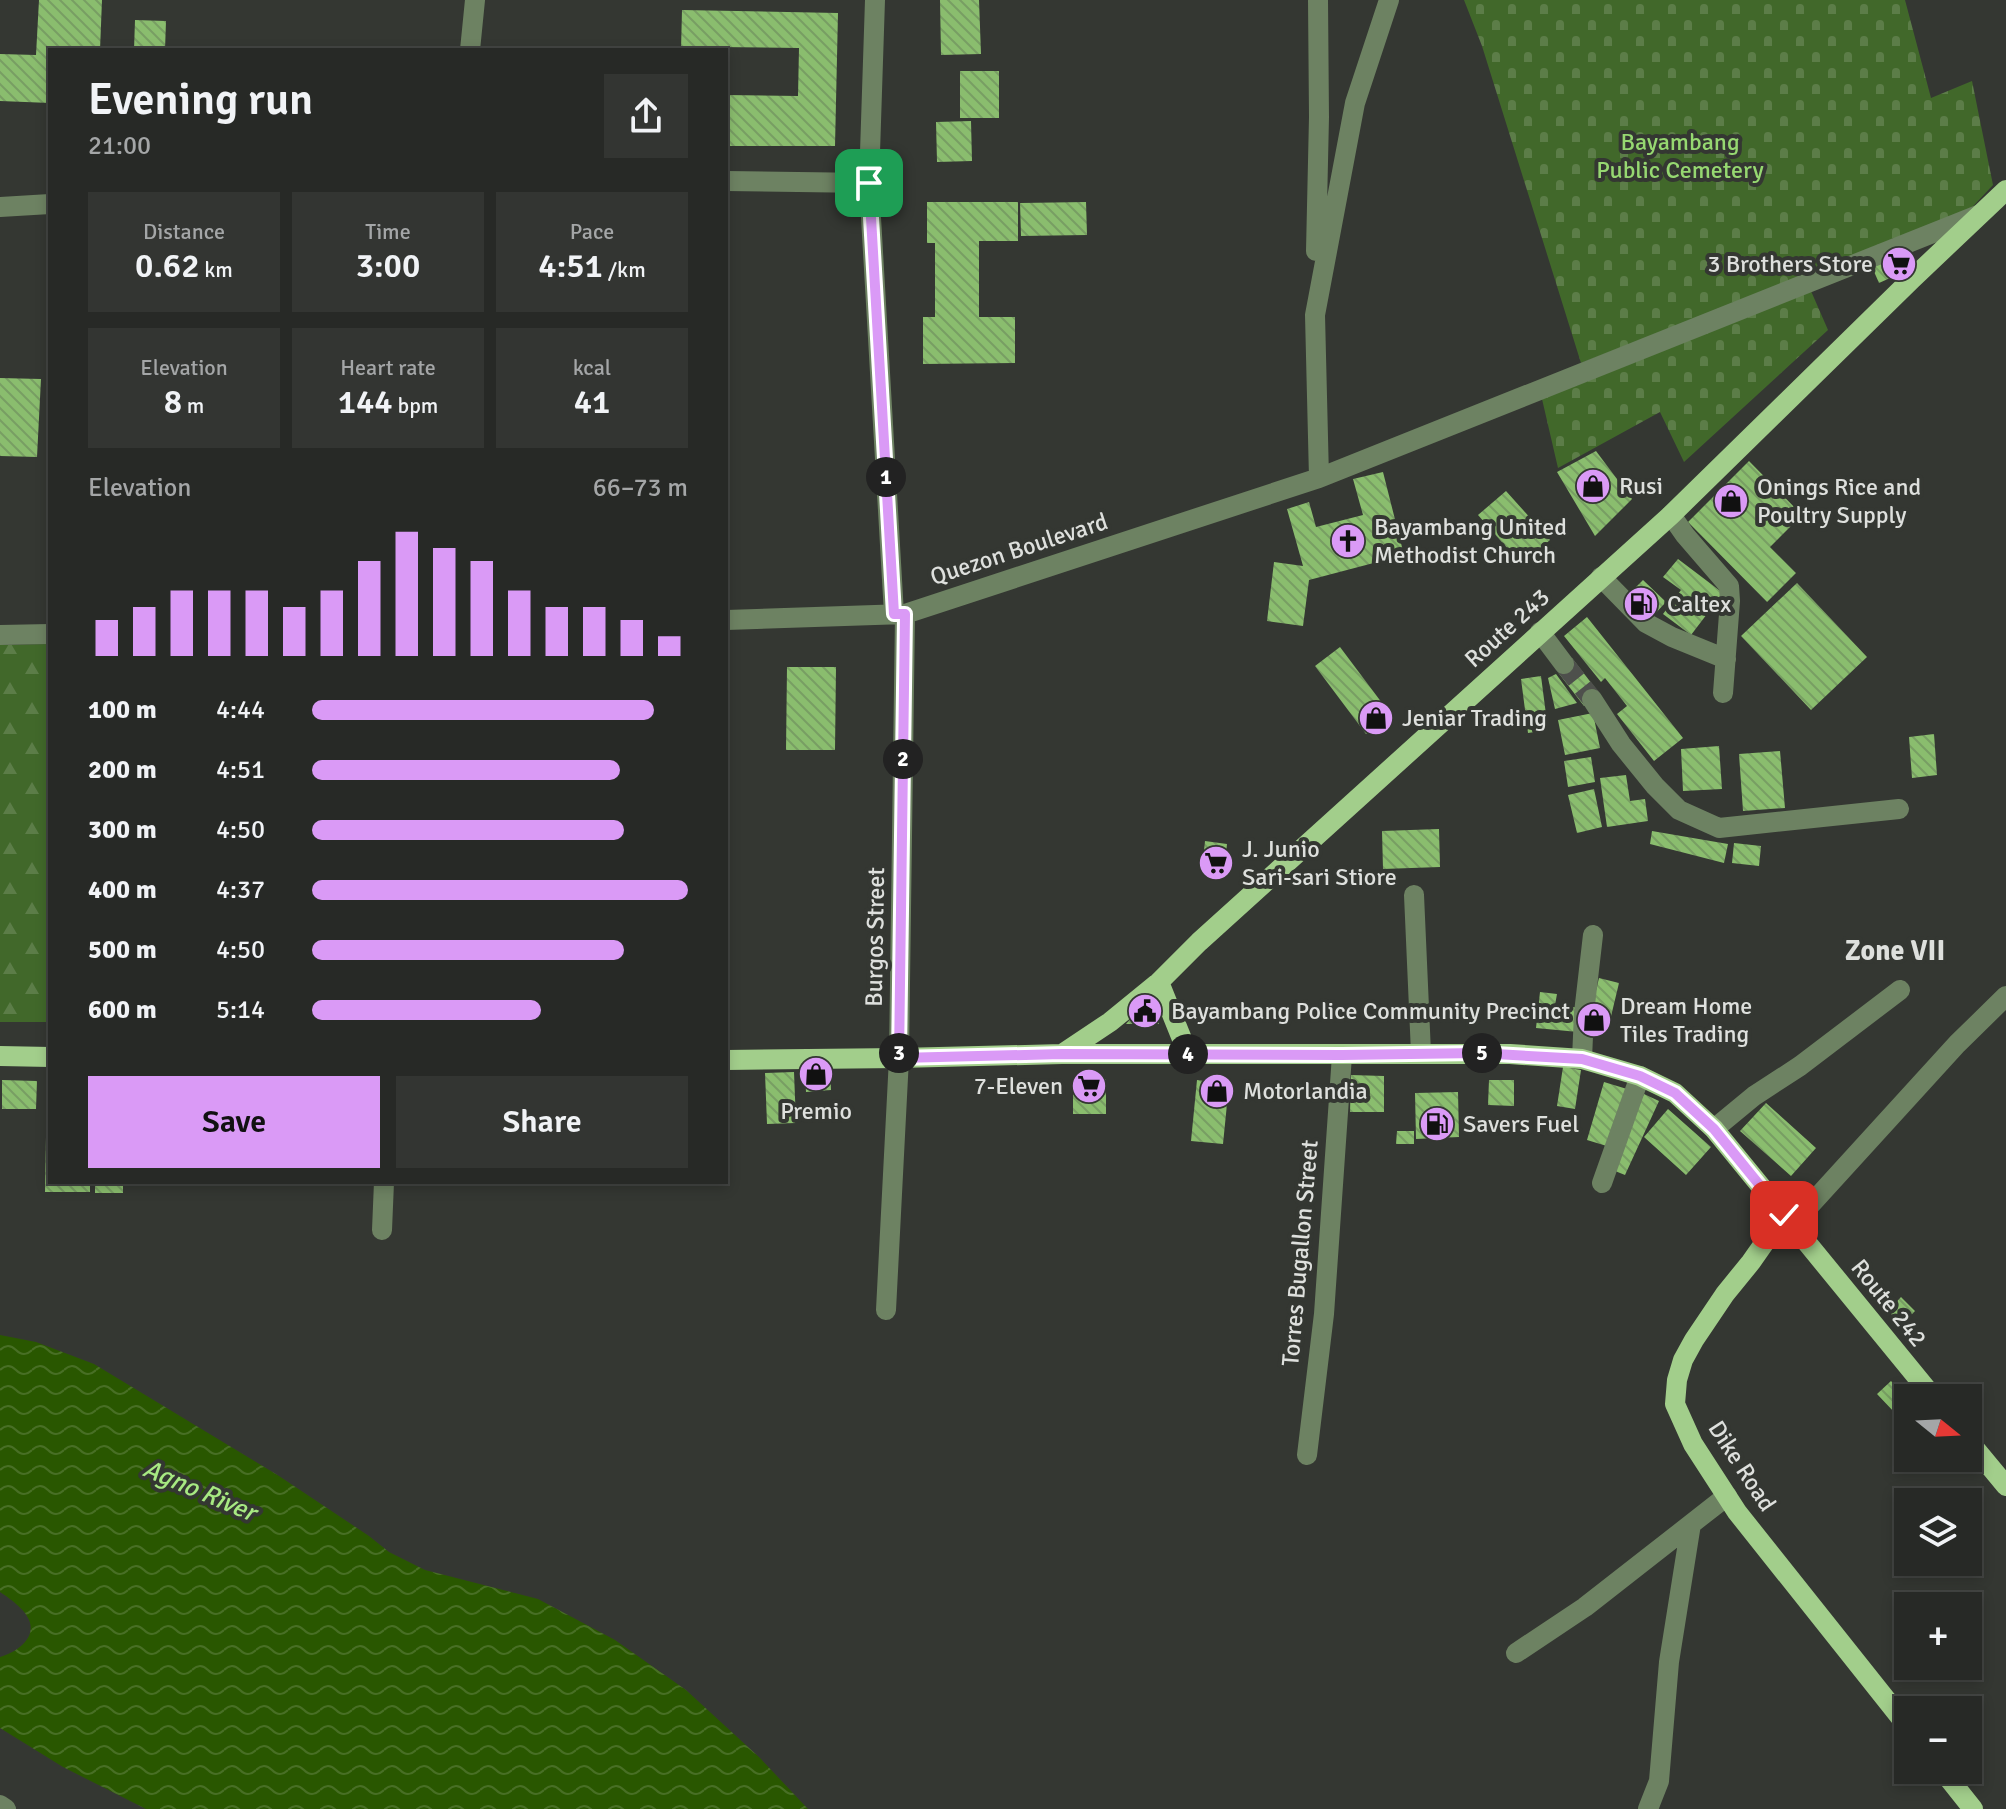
<!DOCTYPE html>
<meta charset="utf-8">
<style>
:root{--surface:#272926;--page:#333532;--text:#f1f3f6;--muted:#a4a6a7;--line:#434543;--accent:#da9af6}
body{margin:0;font-family:Signika,sans-serif;background:var(--page);color:var(--text);height:100vh;display:flex;flex-direction:column;font-size:30px;white-space:nowrap}
*{box-sizing:border-box;margin:0}
p{font-size:26px;color:var(--muted)}
.icon{flex:none;width:44px;height:44px;fill:none;stroke:currentColor;stroke-width:2;stroke-linecap:round;stroke-linejoin:round}
.map{position:relative;flex:1;overflow:hidden}
.side{position:absolute;left:48px;top:48px;width:680px;height:1136px;display:flex;flex-direction:column;background:var(--surface);border-radius:0px;box-shadow:0 4px 12px #0003,0 0 0 2px var(--line)}
.side>*{flex:none}
.needle{width:52px;rotate:108deg}
.fabs{position:absolute;left:1894px;top:1384px;display:grid;gap:16px}
.fabs a{display:grid;place-items:center;width:88px;height:88px;border-radius:0px;background:var(--surface);box-shadow:0 4px 12px #0003,0 0 0 2px var(--line);font-size:40px}
.pin{position:absolute;display:grid;place-items:center;width:68px;height:68px;color:#fff;margin:-34px;border-radius:16px;box-shadow:0 4px 12px #0006}
.km{position:absolute;width:40px;height:40px;margin:-20px;border-radius:50%;background:#222;color:#fff;font-size:22px;line-height:40px;text-align:center}
.round{display:grid;place-items:center;flex:none;width:84px;height:84px;border-radius:0px;background:var(--page)}
.summary{display:flex;align-items:center;justify-content:space-between;height:136px;padding:0 40px}
h1{font-size:44px;font-weight:600;line-height:60px}
.metrics{display:grid;grid-template-columns:repeat(3,1fr);gap:12px;height:136px;padding:8px 40px}
.metrics div{display:grid;align-content:center;border-radius:0px;background:var(--page);text-align:center}
.metrics b{font-size:34px;font-weight:600}
.metrics small{font-size:22px;font-weight:400}
.metrics p{font-size:22px}
.chart{height:224px;padding:16px 40px}
.chart p{display:flex;justify-content:space-between}
.chart svg{width:100%;height:144px;margin-top:8px;stroke:var(--accent);stroke-width:6}
.button{display:flex;gap:16px;margin-top:auto;padding:16px 40px}
.button a{flex:1;height:92px;border-radius:0px;background:var(--accent);color:#111;font-size:32px;font-weight:600;line-height:92px;text-align:center}
.button a+a{background:var(--page);color:var(--text)}
ul{padding:0 40px;list-style:none;font-size:26px}
li{display:grid;grid-template-columns:128px 96px 1fr;align-items:center;height:60px}
li i{height:20px;border-radius:10px;background:var(--accent)}
.map>svg:first-child{display:block}
</style>
<div class="map">
<svg width="2006" height="1809" viewBox="0 0 2006 1809">
<defs>
<pattern id="forest-firs" width="22" height="20" patternUnits="userSpaceOnUse" patternTransform="scale(2)"><rect width="22" height="20" fill="#41682a"/><path d="M5 1l3.5 6h-7zM16 11l3.5 6h-7z" fill="#5c7d48"/></pattern>
<pattern id="cemetery-stones" width="16" height="16" patternUnits="userSpaceOnUse" patternTransform="scale(2)"><rect width="16" height="16" fill="#41682a"/><path d="M2 7V4a2 2 0 0 1 4 0v3zM10 15v-3a2 2 0 0 1 4 0v3z" fill="#5c7d48"/></pattern>
<pattern id="water-waves" width="16" height="10" patternUnits="userSpaceOnUse" patternTransform="scale(2)"><rect width="16" height="10" fill="#295700"/><path d="M0 5q4-4 8 0t8 0" fill="none" stroke="#486f25"/></pattern>
<pattern id="building-back-hatch" width="6" height="6" patternUnits="userSpaceOnUse" patternTransform="scale(2)"><rect width="6" height="6" fill="#8abd6e"/><path d="M-1 5l2 2M0 0l6 6M5-1l2 2" fill="none" stroke="#789e63"/></pattern>
</defs>
<rect width="100%" height="100%" fill="#343732"/>
<path fill="url(#forest-firs)" d="M50,644V1022H0V645Z"/>
<path fill="url(#cemetery-stones)" d="M1464,0H1905L1931,98L1972,81L1993,185L1963,217L1581,363L1482,46Z
M1811,291L1828,330L1684,462L1660,412L1558,468L1542,399Z"/>
<path fill="url(#water-waves)" d="M0,1335L36,1342L94,1364L279,1476L369,1536L389,1552L425,1570L538,1599L615,1640L686,1690L760,1758L808,1809H146L63,1767L0,1728V1657C15,1653 37,1639 29,1620C25,1609 9,1598 0,1592Z"/>
<path fill="url(#building-back-hatch)" d="M39,0H102L100,50H50V103L0,101V54L36,55Z
M940,0H979L981,54L941,55Z
M682,10L838,13L835,146H726V95L798,96L799,48L716,47V50H681Z
M135,20L166,21L165,50H134Z
M960,71H999V118H960Z
M971,121L972,161L937,162L936,122Z
M927,202H1018V241H979V317H1015V363L923,364V317H935V243H927Z
M1086,202L1087,235L1021,236L1020,203Z
M1902,254L1908,270L1879,283L1872,267Z
M0,378L41,379L37,457L0,456Z
M1596,451L1632,499L1595,536L1557,472Z
M1749,461L1802,515L1770,547L1796,573L1767,602L1688,522Z
M1383,472L1404,555L1309,580L1303,626L1267,621L1274,562L1303,566L1287,509L1309,502L1316,527L1363,515L1353,479Z
M1506,491L1550,540L1522,565L1478,515Z
M1678,559L1723,593L1691,635L1663,614L1681,590L1663,577Z
M1643,580L1666,602L1652,617L1629,594Z
M1797,583L1867,657L1811,710L1741,636Z
M1587,617L1683,738L1654,761L1617,714L1627,706L1605,678L1601,682L1564,636Z
M1340,647L1391,715L1366,734L1315,666Z
M1572,658L1599,693L1584,706L1557,671Z
M787,667H836L835,750H786Z
M1556,674L1577,703L1555,709L1548,678Z
M1541,676L1548,730L1528,733L1521,679Z
M1593,713L1600,748L1565,755L1558,720Z
M1934,734L1937,775L1912,778L1909,737Z
M1719,746L1722,789L1683,791L1681,749Z
M1780,751L1785,808L1743,811L1739,754Z
M1591,757L1595,782L1568,787L1564,761Z
M1626,775L1630,801L1645,799L1648,821L1607,827L1600,778Z
M1594,789L1602,827L1577,833L1568,795Z
M1439,829L1440,867L1383,869L1382,831Z
M1652,831L1728,844L1724,863L1650,844Z
M1205,841L1227,844L1224,872L1202,870Z
M1734,843L1761,846L1759,866L1732,863Z
M1599,978L1619,983L1608,1029L1588,1024Z
M1540,992L1557,994L1555,1005L1581,1008L1578,1032L1536,1028Z
M1148,998L1159,1024H1126Z
M1563,1067L1581,1070L1575,1109L1557,1106Z
M830,1069L831,1090L806,1092L805,1071Z
M794,1072L796,1123L767,1124L765,1073Z
M1351,1075L1384,1076V1112H1350Z
M1073,1079H1106V1114H1073Z
M2,1080L37,1081L36,1109H2Z
M1197,1080L1229,1084L1223,1144L1191,1141Z
M1489,1080H1514V1106L1488,1105Z
M47,1082H50V1182H90V1192H45Z
M1604,1082L1627,1089L1610,1147L1587,1140Z
M1458,1092L1459,1137L1416,1139L1415,1093Z
M1644,1094L1659,1101L1625,1175L1610,1169Z
M1766,1103L1816,1148L1791,1176L1740,1131Z
M1668,1109L1711,1147L1686,1175L1644,1137Z
M1397,1131H1414V1144H1396Z
M95,1182H123V1193H95Z
M1901,1297L1915,1311L1902,1325L1888,1311Z
M1891,1381L1908,1400L1895,1413L1877,1394Z"/>
<g fill="none" stroke-linecap="round" stroke-linejoin="round">
<path stroke="#4e504c" stroke-width="20" stroke-dasharray="20 10" stroke-linecap="butt" d="M1564,664L1592,699"/>
<path stroke="#6d8262" stroke-width="20" d="M875,0L869,183L894,614
M470,50L475,0
M726,181L869,183
M0,207L50,204
M1316,251L1319,117L1318,0
M1319,478L1315,315L1355,103L1389,0
M1671,515L1685,535L1729,586L1730,601L1723,693
M1601,577L1646,623L1672,637L1726,659
M726,620L905,614L1319,478L1978,215
M1540,632L1564,664
M0,635L50,634
M1592,699L1621,744L1655,786L1679,810L1719,828L1899,809
M1414,895L1421,1053
M1582,1059L1584,1013L1593,935
M1714,1129L1754,1096L1800,1066L1900,990
M1602,1183L1640,1076
M1792,1225L1957,1044L2006,996
M382,1230L384,1182
M886,1310L899,1058L905,614
M1307,1455L1324,1314L1342,1055
M1516,1653L1585,1607L1727,1496
M0,1805L6,1809
M1648,1809L1659,1781L1669,1662L1691,1524"/>
<path stroke="#a2ce8b" stroke-width="20" d="M1159,982L1188,1054
M1062,1054L1110,1022L1159,982L1199,942L1671,515L1912,279L2006,190
M0,1056L50,1057
M726,1060L899,1058L1062,1054H1510L1582,1059L1640,1076L1675,1093L1714,1129L1934,1398
M1784,1215L1751,1262L1725,1294L1694,1340L1683,1360L1677,1380L1675,1404L1693,1444L1737,1512L1908,1727
M1968,1440L2006,1486
M1942,1770L1973,1809"/>
</g>
<g fill="none" stroke-linecap="round" stroke-linejoin="round">
<g stroke="#fff" stroke-width="16">
<path id="route" d="M869,183L894,614H905L899,1058L1062,1054L1342,1055L1478,1053L1582,1059L1640,1076L1675,1093L1714,1129L1784,1215"/>
</g>
<use href="#route" stroke="#da9af6" stroke-width="10"/>
</g>
<defs>
<g id="supermarket-disc" transform="scale(1.8)"><circle r="9.5" fill="#da9af6" stroke="#343732"/><path d="M-6-5.5h2.5l.6 2H6L4.5 2H-2.5L-4.4-4H-6ZM-1.5 3.2a1.3 1.3 0 1 0 .1 0ZM3 3.2a1.3 1.3 0 1 0 .1 0Z" fill="#111"/></g>
<g id="shop-disc" transform="scale(1.8)"><circle r="9.5" fill="#da9af6" stroke="#343732"/><path d="M-5-2.5h2.3a2.7 3.5 0 0 1 5.4 0H5L5.5 6h-11ZM-1.5-2.5h3a1.5 2.3 0 0 0-3 0Z" fill="#111"/></g>
<g id="church-disc" transform="scale(1.8)"><circle r="9.5" fill="#da9af6" stroke="#343732"/><path d="M-1.2-6h2.4v3.5h3.3v2.4h-3.3V6h-2.4V-.1h-3.3v-2.4h3.3Z" fill="#111"/></g>
<g id="fuel-disc" transform="scale(1.8)"><circle r="9.5" fill="#da9af6" stroke="#343732"/><path d="M-5.5-6h7V0h2V4h1.3V-2.5L3-4.5l.8-.8L6-3V5H2.5V1h-1V6h-7ZM-4.2-4.7v3.2H.2V-4.7Z" fill="#111"/></g>
<g id="civic-disc" transform="scale(1.8)"><circle r="9.5" fill="#da9af6" stroke="#343732"/><path d="M-.6-6.5H3V-4.5H.6V-3L4-1V1h2V6H-6V1h2V-1L-.6-3ZM-1.2 2.5V6h2.4V2.5Z" fill="#111"/></g>
</defs>
<g fill-rule="evenodd">
<use href="#supermarket-disc" x="1899" y="264"/>
<use href="#shop-disc" x="1593" y="486"/>
<use href="#shop-disc" x="1731" y="501"/>
<use href="#church-disc" x="1348" y="541"/>
<use href="#fuel-disc" x="1641" y="604"/>
<use href="#shop-disc" x="1376" y="718"/>
<use href="#supermarket-disc" x="1216" y="863"/>
<use href="#civic-disc" x="1145" y="1011"/>
<use href="#shop-disc" x="1594" y="1020"/>
<use href="#shop-disc" x="816" y="1074"/>
<use href="#supermarket-disc" x="1089" y="1086"/>
<use href="#shop-disc" x="1217" y="1091"/>
<use href="#fuel-disc" x="1437" y="1124"/>
</g>
<g text-anchor="middle" stroke-width="8" stroke-linejoin="round" paint-order="stroke">
<g font-size="24" fill="#96d871" stroke="#343732">
<text x="1680" y="150">Bayambang<tspan x="1680" dy="28">Public Cemetery</tspan></text>
</g>
<g font-size="24" fill="#dee0dd" stroke="#343732" text-anchor="start">
<text x="1873" y="272" text-anchor="end">3 Brothers Store</text>
<text x="1619" y="494">Rusi</text>
<text x="1757" y="495">Onings Rice and<tspan x="1757" dy="28">Poultry Supply</tspan></text>
<text x="1374" y="535">Bayambang United<tspan x="1374" dy="28">Methodist Church</tspan></text>
<text x="1667" y="612">Caltex</text>
<text x="1402" y="726">Jeniar Trading</text>
<text x="1242" y="857">J. Junio<tspan x="1242" dy="28">Sari-sari Stiore</tspan></text>
<text x="1620" y="1014">Dream Home<tspan x="1620" dy="28">Tiles Trading</tspan></text>
<text x="1171" y="1019">Bayambang Police Community Precinct</text>
<text x="1063" y="1094" text-anchor="end">7-Eleven</text>
<text x="1243" y="1099">Motorlandia</text>
<text x="816" y="1119" text-anchor="middle">Premio</text>
<text x="1463" y="1132">Savers Fuel</text>
</g>
<g font-size="24" fill="#dee0dd" stroke="#343732">
<text transform="translate(1019 549) rotate(-18)" y="8">Quezon Boulevard</text>
<text transform="translate(1507 628) rotate(-42)" y="8">Route 243</text>
<text transform="translate(875 937) rotate(-89)" y="8">Burgos Street</text>
<text transform="translate(1300 1253) rotate(-85)" y="8">Torres Bugallon Street</text>
<text transform="translate(1889 1303) rotate(51)" y="8">Route 242</text>
<text transform="translate(1742 1466) rotate(57)" y="8">Dike Road</text>
</g>
<g font-size="26" font-style="italic" fill="#a7e982" stroke="#343732">
<text transform="translate(200 1490) rotate(23)" y="9">Agno River</text>
</g>
<g font-size="28" font-weight="bold" fill="#dee0dd" stroke="#343732">
<text x="1895" y="960">Zone VII</text>
</g>
</g>
</svg>
<div class="fabs">
<a><svg class="needle" viewBox="-14 -14 28 28"><path d="M0-13l5 13h-10z" fill="#e53935"/><path d="M0 13l5-13h-10z" fill="#a4a6a7"/></svg></a>
<a><svg class="icon" aria-label="layers" viewBox="0 0 24 24"><path d="M12 4l9 5-9 5-9-5zM3 14l9 5 9-5"/></svg></a>
<a>+</a>
<a>−</a>
</div>
<div class="pin" style="left:869px;top:183px;background:#1e9e55"><svg class="icon" aria-label="arrive" viewBox="0 0 24 24"><path d="M6 21V4h12l-3 4 3 4H6"/></svg></div>
<div class="pin" style="left:1784px;top:1215px;background:#d93025"><svg class="icon" aria-label="check" viewBox="0 0 24 24"><path d="M5 12l5 5 9-10"/></svg></div>
<b class="km" style="left:886px;top:477px">1</b>
<b class="km" style="left:903px;top:759px">2</b>
<b class="km" style="left:899px;top:1053px">3</b>
<b class="km" style="left:1188px;top:1054px">4</b>
<b class="km" style="left:1482px;top:1053px">5</b>
<section class="side">
<div class="summary"><div><h1>Evening run</h1><p>21:00</p></div><a class="round"><svg class="icon" aria-label="share" viewBox="0 0 24 24"><path d="M12 15V3M7 8l5-5 5 5M5 13v7h14v-7"/></svg></a></div>
<div class="metrics">
<div><p>Distance</p><b>0.62<small> km</small></b></div>
<div><p>Time</p><b>3:00</b></div>
<div><p>Pace</p><b>4:51<small> /km</small></b></div>
</div>
<div class="metrics">
<div><p>Elevation</p><b>8<small> m</small></b></div>
<div><p>Heart rate</p><b>144<small> bpm</small></b></div>
<div><p>kcal</p><b>41</b></div>
</div>
<div class="chart"><p><span>Elevation</span>66–73 m</p>
<svg viewBox="0 0 160 44" preserveAspectRatio="none"><path d="M5 44V33M15 44V29M25 44V24M35 44V24M45 44V24M55 44V29M65 44V24M75 44V15M85 44V6M95 44V11M105 44V15M115 44V24M125 44V29M135 44V29M145 44V33M155 44V38"/></svg>
</div>
<ul>
<li><b>100 m</b>4:44<i style="width:91%"></i></li>
<li><b>200 m</b>4:51<i style="width:82%"></i></li>
<li><b>300 m</b>4:50<i style="width:83%"></i></li>
<li><b>400 m</b>4:37<i style="width:100%"></i></li>
<li><b>500 m</b>4:50<i style="width:83%"></i></li>
<li><b>600 m</b>5:14<i style="width:61%"></i></li>
</ul>
<div class="button"><a>Save</a><a>Share</a></div>
</section>
</div>
